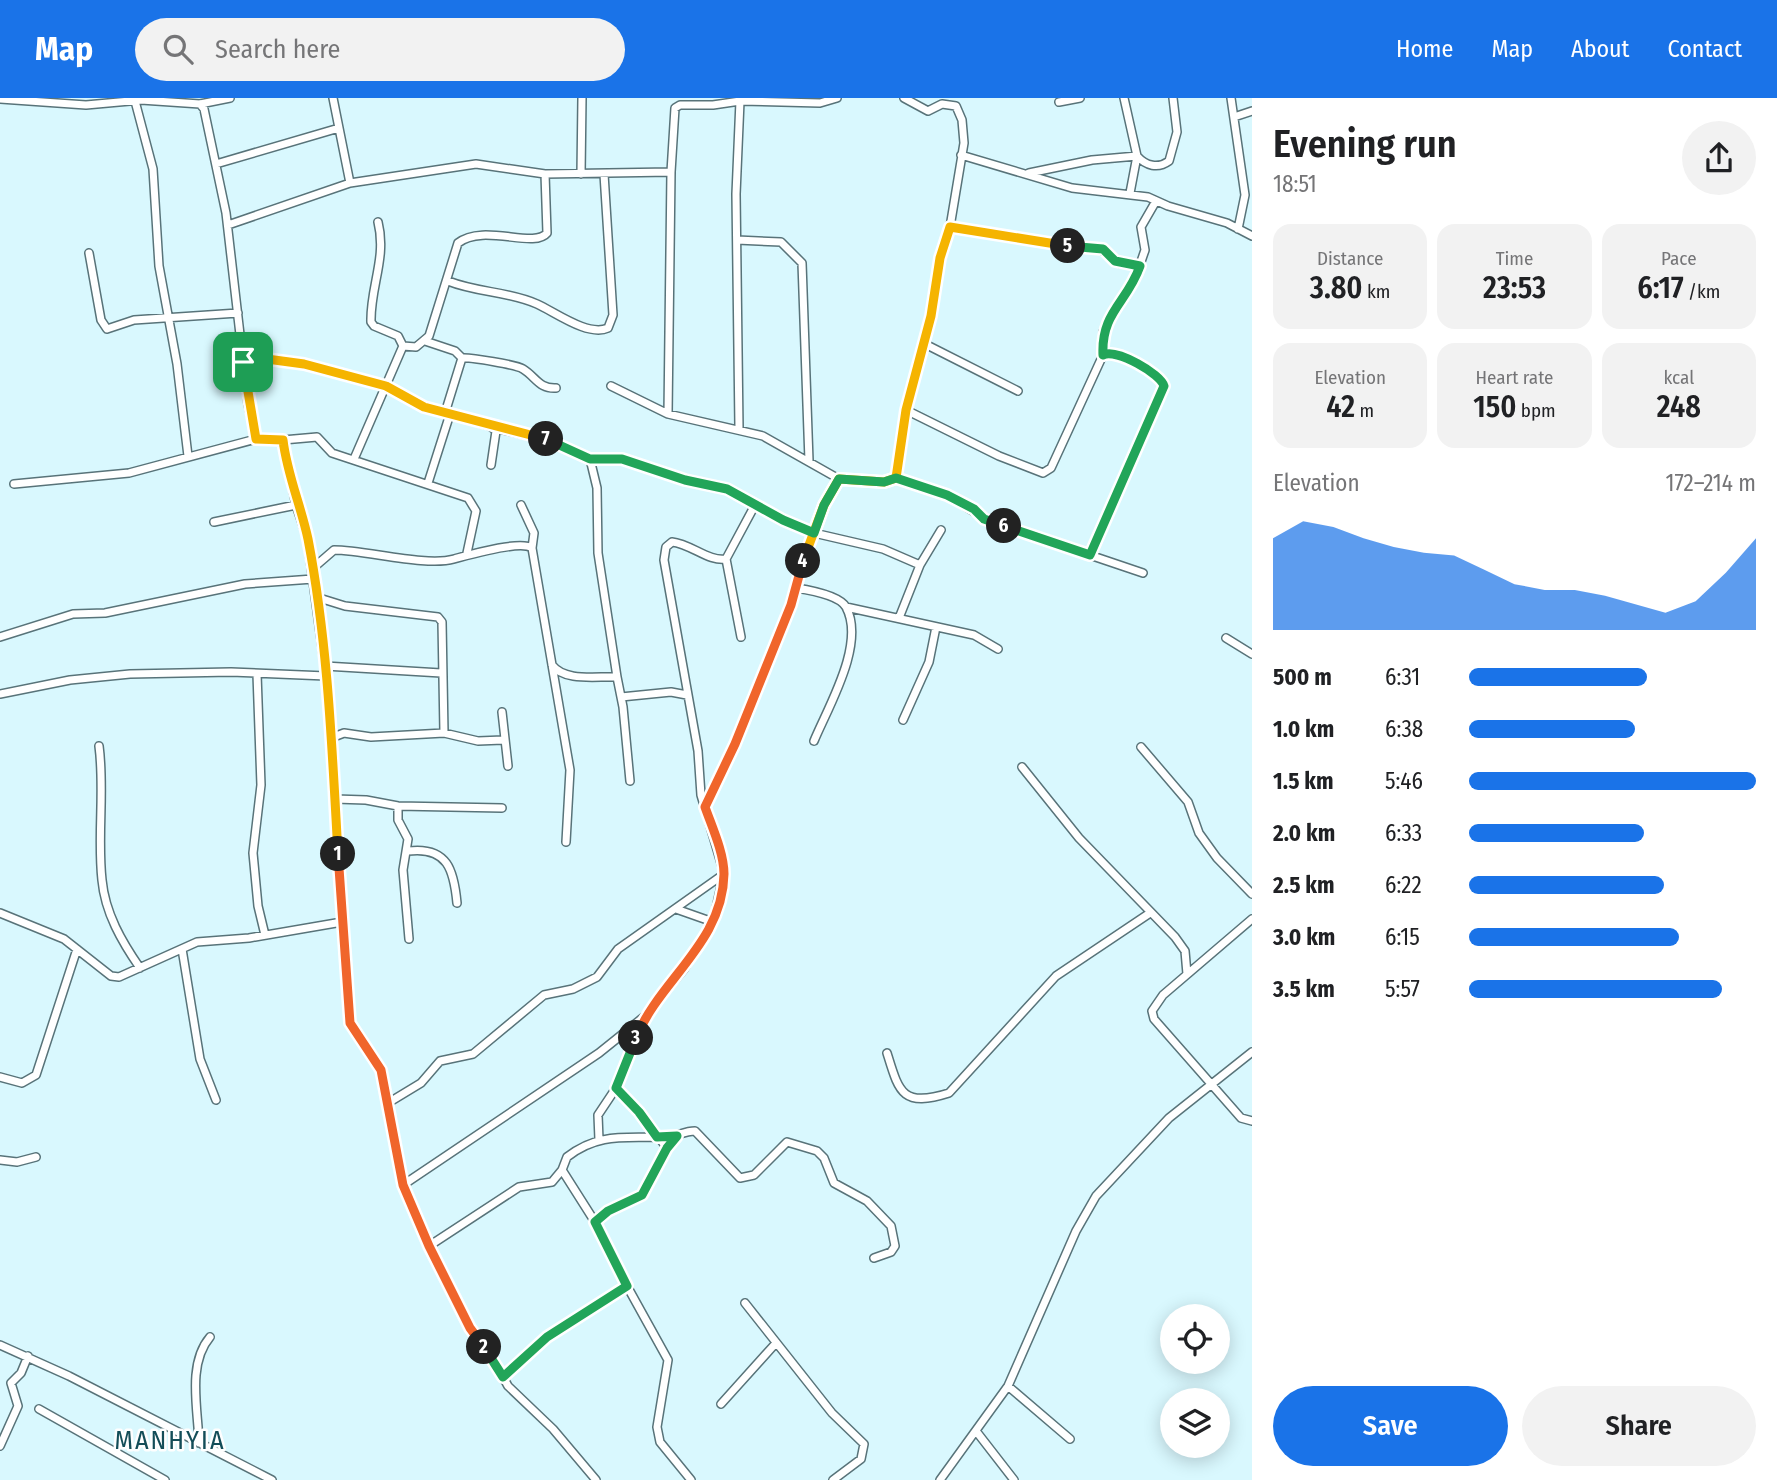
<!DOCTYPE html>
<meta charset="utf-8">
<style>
:root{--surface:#fff;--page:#f2f2f2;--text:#202124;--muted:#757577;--accent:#1a73e8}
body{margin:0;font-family:"Fira Sans Condensed",sans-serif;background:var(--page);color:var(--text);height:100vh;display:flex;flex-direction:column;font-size:26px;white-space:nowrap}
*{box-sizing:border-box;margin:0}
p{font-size:23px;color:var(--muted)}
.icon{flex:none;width:38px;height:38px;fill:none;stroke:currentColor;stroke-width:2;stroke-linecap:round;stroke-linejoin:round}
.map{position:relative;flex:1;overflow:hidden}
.side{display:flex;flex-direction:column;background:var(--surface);width:525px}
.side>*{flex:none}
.tools{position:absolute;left:1160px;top:1206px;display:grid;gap:14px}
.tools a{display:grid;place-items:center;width:70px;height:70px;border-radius:50%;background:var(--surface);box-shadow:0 4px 18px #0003;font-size:35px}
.pin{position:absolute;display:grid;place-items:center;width:60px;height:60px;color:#fff;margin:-30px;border-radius:14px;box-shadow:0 4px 10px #0006}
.km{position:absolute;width:35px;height:35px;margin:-18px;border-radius:50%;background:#222;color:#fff;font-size:19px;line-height:35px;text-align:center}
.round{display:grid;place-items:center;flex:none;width:74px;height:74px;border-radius:37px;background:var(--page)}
.headline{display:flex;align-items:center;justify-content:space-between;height:119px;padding:0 21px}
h1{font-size:38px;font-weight:600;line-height:52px}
.stats{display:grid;grid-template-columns:repeat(3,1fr);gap:10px;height:119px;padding:7px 21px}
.stats div{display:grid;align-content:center;border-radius:18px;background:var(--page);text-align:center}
.stats b{font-size:30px;font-weight:600}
.stats small{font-size:19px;font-weight:400}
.stats p{font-size:19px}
.chart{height:196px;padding:14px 21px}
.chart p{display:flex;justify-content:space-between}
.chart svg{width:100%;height:126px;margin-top:7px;fill:var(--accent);opacity:.7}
.cta{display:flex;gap:14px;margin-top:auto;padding:14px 21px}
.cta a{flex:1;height:80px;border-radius:42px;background:var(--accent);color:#fff;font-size:28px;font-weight:600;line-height:80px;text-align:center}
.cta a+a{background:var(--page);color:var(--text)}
ul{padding:0 21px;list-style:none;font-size:23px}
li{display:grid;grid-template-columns:112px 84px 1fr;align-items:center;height:52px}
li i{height:18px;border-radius:9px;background:var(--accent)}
header{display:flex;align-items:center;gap:42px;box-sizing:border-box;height:98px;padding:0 35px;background:var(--accent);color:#fff}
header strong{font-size:33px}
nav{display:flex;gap:38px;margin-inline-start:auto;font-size:24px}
.search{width:490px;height:63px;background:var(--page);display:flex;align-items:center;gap:18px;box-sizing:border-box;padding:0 24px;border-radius:38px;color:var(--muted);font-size:26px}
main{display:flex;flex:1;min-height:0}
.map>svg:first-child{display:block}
</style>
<header>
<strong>Map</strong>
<div class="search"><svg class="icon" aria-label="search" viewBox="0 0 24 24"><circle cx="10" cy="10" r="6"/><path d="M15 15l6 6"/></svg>Search here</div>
<nav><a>Home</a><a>Map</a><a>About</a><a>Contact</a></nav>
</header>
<main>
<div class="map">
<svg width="1252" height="1382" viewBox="0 0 1252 1382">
<rect width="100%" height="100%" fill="#d9f8fe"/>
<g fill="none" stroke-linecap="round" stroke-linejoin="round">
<g stroke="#587379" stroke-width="10">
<path id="minor" d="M333,0L350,85L476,66L545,76L671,74
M1124,0L1137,58C1146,68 1158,71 1169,63L1177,34L1173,0
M1231,0L1245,97L1238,131
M0,1L86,7L141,2L200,6L230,0
M135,3L153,71L159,168L177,266L188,358
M1059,4L1080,0
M200,6L204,11L226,115L248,306L256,341
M1234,19L1252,13
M961,57L1072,90L1148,99L1168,108L1227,125L1252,138
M216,66L339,30
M1029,75L1092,62L1137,58L1130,95
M581,76L582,0
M378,124C387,160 370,189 371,224L374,228L398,238L403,248
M228,127L350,85
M950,129L1077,150H1099L1118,165L1140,168
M737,142L781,144L802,165L809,363
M89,155L101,222L107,231L134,222L238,215
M448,183C478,195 508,193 537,206C555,214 588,239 608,230L613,217L604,76
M425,243L455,253L462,260L445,315
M925,246L1018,293
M1103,257V234L1117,206L1134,184L1145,152L1141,129L1156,103
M462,260C470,259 517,267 523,271C536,279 539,291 556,290
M243,263L267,261L304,266L386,288L424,309L490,328L496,333L491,367
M611,288L668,316L763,338L839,381L884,384L896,380L947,397L989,423L1143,475
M906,312L999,358L1043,375L1051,370L1103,257C1116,250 1161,276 1164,288L1090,457
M668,316L671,74L675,10L680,7H713L740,3L820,5L837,0
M495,330L548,342L590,361H622L685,382L727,391L783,422L814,435L824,407L839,381
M739,330L736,96L740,3
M354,361L403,248L416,249L429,238L458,145C483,125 534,151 547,135L545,76
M590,361L597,390L598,455L617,579
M896,380L906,312L931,218L940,160L950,129L964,45L962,22L956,8L942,6L928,13L904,0
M428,385L450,316
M14,386L129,375L256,341L283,342
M521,407L534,435L532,450
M214,424L296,407
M467,455L476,413L468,400L332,355L317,339L283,342L296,407L307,439L326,578L350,925L381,972L403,1087L429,1148L470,1230L491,1257L508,1288L553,1331L596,1382
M726,461L741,539
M312,471L334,452C366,452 426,469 454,461C469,457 520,442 532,450L570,672L566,744
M796,490C809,492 839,497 846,509C866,546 828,609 814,643
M316,499L345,508L438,519L442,524L444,635
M846,509L974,537L998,551
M899,520L920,467L941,432
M0,539L73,516L105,515L245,486L313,481
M1226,540L1252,556
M552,567C565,584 596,578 617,579L623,609L630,683
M325,568L441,575
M257,576L261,687L253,755L258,808L265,837
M0,596L70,582L130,576L231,574L326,578
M621,599L671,594L687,597
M502,614L508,668
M903,622L929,564L936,529
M331,640L344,635L371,639L444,635L478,643L503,642
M99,648C105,693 97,737 102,782C105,815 122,844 140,870
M1141,649L1188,704L1199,735L1217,760L1252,796
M1022,669L1079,740L1175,839L1185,853L1187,876
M335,701L366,702L398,708L502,710
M398,708V722L408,741L403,772L409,841
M705,709L735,646L791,507L814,435L883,451L920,467
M408,753C448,748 454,773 457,805
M676,811L713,824
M0,815L64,841L111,878L119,879L197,844L249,840L342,824
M1252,821L1163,897L1152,913L1154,921L1241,1020L1252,1023
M182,851L200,961L216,1002
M887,955C899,994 902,1010 949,995L1056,878L1150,815
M0,979L22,985L36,977L77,851
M616,990L639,1014L667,1050
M388,1005L421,985L440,963L473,956L544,897L573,891L597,879L618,851L724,776
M599,1042L598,1017L616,990L644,921
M0,1062L17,1064L36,1059
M403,1087L599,955L645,918L684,871L713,824L724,775L701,697L698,653L664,462L666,449L672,444C691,446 709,464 726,461L755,407
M595,1124L608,1113L642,1097L667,1050L677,1038
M429,1148L519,1089L552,1084L562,1072L567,1059C600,1033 629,1041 668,1039C677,1038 685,1033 695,1033L740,1080L754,1077L787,1044L817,1053L824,1060L834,1085L867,1103L891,1128L895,1148L891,1154L874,1160
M627,1188L668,1262L657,1329L660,1344L691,1382
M745,1205L832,1315L864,1346L861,1361L833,1382
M0,1247L69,1278L272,1382
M503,1279L547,1239L627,1188L595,1124L562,1072
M1008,1288L1070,1341
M721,1306L776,1245
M39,1311L165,1382
M976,1333L1014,1382
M199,1345C198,1311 187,1266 210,1239
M0,1348L18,1308L11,1285L21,1275L28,1258
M940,1382L1008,1288L1076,1133L1096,1098L1169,1020L1252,954"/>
</g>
<use href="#minor" stroke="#fff" stroke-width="7"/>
</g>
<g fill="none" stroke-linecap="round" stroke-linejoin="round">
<g stroke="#fff" stroke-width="14">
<path id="split-1" d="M243,264L256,341L283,342C287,376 301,408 308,441C328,545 332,651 338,756"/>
</g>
<g stroke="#fff" stroke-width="14">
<path id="split-2" d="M338,756L350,925L381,972L403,1087L429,1148L470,1230L484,1249"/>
</g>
<g stroke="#fff" stroke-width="14">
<path id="split-3" d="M484,1249L503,1279L547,1239L627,1188L595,1124L608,1113L642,1097L667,1050L677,1038L657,1039L639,1014L616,990L636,940"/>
</g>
<g stroke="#fff" stroke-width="14">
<path id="split-4" d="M636,940C659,882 723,845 724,776C724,755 712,729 705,709L735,646L791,507L803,463"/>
</g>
<g stroke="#fff" stroke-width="14">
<path id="split-5" d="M803,463L824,407L839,381L884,384L896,380L906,312L931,218L940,160L950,129L1068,148"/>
</g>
<g stroke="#fff" stroke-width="14">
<path id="split-6" d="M1004,428L1090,457L1164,288C1161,276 1116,250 1103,257C1101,214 1127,205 1140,168L1115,163L1103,151L1068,148"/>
</g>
<g stroke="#fff" stroke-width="14">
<path id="split-7" d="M546,341L590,361H622L685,382L727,391L783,422L814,435L824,407L839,381L884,384L896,380L947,397L974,411L984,421L1004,428"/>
</g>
<g stroke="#fff" stroke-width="14">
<path id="split-8" d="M243,264L267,261L304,266L386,288L424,309L546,341"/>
</g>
<use href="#split-1" stroke="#f5b400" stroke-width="9"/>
<use href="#split-2" stroke="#f0652b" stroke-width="9"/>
<use href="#split-3" stroke="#22a559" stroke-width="9"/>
<use href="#split-4" stroke="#f0652b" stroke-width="9"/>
<use href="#split-5" stroke="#f5b400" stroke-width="9"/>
<use href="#split-6" stroke="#22a559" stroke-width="9"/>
<use href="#split-7" stroke="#22a559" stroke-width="9"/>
<use href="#split-8" stroke="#f5b400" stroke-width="9"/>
</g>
<g text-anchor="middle" stroke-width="5" stroke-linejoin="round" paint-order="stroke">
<g font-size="26" letter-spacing="2" fill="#134d58" stroke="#fefefe">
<text x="170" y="1351">MANHYIA</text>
</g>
</g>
</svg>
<div class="tools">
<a><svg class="icon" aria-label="locate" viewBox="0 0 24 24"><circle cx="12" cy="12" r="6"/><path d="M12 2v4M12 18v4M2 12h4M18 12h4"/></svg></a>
<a><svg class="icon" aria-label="layers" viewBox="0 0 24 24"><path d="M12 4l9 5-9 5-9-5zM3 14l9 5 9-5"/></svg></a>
</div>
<div class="pin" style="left:243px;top:264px;background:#1e9e55"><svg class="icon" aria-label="arrive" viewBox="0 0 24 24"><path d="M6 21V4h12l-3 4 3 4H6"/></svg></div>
<b class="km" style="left:338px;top:756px">1</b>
<b class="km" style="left:484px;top:1249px">2</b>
<b class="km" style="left:636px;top:940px">3</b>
<b class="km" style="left:803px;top:463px">4</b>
<b class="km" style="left:1068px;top:148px">5</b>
<b class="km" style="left:1004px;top:428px">6</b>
<b class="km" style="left:546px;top:341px">7</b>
</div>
<section class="side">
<div class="headline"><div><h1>Evening run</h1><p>18:51</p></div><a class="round"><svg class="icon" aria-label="share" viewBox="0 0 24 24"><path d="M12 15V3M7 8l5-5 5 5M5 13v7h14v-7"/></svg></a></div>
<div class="stats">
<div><p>Distance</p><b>3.80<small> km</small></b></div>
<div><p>Time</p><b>23:53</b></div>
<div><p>Pace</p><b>6:17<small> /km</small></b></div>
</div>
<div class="stats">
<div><p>Elevation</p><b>42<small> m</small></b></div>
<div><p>Heart rate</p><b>150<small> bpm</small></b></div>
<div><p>kcal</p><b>248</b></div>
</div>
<div class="chart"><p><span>Elevation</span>172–214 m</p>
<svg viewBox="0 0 160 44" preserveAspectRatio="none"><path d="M0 44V12L10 6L20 8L30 12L40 15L50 17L60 18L70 23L80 28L90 30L100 30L110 32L120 35L130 38L140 34L150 24L160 12V44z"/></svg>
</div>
<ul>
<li><b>500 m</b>6:31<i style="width:62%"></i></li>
<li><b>1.0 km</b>6:38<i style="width:58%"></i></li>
<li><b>1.5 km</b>5:46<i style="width:100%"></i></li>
<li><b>2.0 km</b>6:33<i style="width:61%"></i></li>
<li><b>2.5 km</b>6:22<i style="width:68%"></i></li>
<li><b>3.0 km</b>6:15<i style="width:73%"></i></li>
<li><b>3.5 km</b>5:57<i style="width:88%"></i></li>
</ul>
<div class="cta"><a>Save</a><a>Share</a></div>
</section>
</main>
